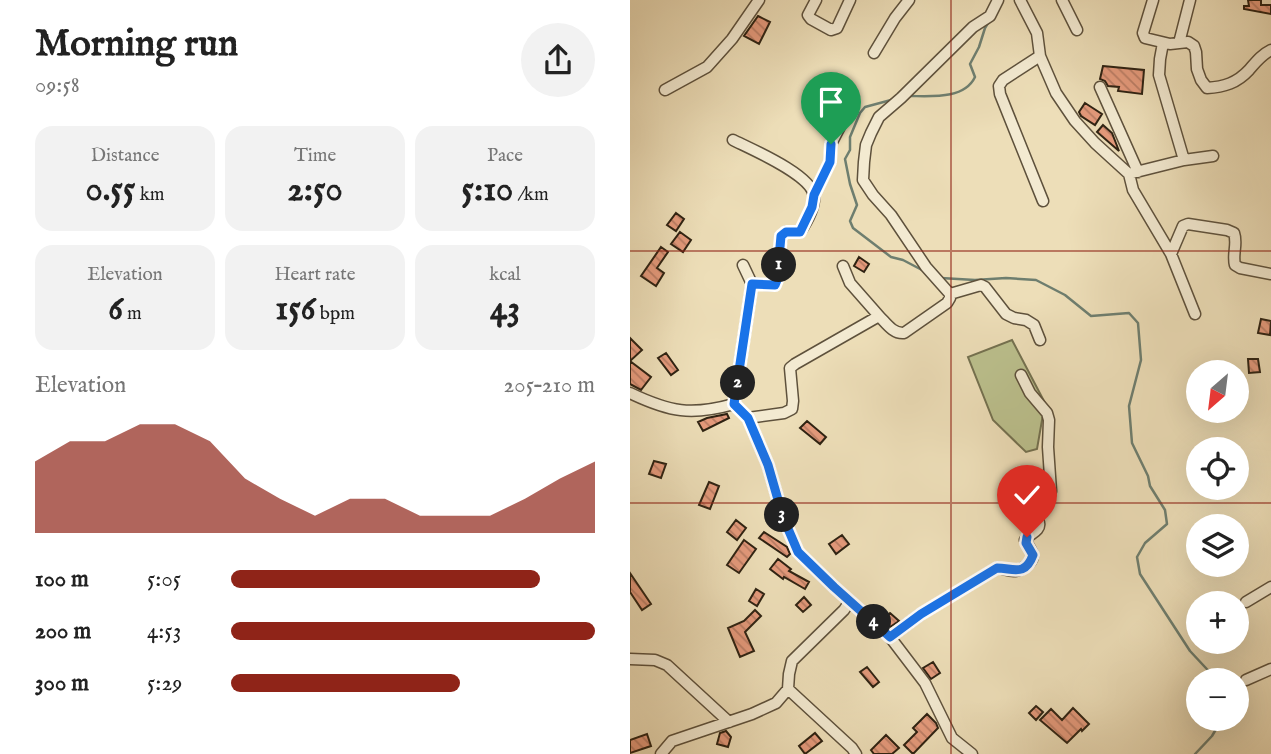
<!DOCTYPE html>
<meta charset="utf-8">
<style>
:root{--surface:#fff;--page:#f2f2f2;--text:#222;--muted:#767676;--accent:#8f2418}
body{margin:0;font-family:"IM FELL English",serif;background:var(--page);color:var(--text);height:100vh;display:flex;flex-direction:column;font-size:26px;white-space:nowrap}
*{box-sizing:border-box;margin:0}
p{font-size:23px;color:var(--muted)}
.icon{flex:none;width:38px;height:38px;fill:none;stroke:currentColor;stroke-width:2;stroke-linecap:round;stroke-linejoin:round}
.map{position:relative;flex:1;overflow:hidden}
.sheet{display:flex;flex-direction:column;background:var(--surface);width:630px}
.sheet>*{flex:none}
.needle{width:46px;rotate:208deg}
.buttons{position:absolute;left:556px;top:360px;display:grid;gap:14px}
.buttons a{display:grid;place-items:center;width:63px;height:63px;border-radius:50%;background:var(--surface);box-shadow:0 7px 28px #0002;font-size:35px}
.pin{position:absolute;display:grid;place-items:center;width:60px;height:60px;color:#fff;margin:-72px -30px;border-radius:50% 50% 50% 0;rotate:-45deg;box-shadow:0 0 7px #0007}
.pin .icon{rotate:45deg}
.km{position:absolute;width:35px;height:35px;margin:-18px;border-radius:50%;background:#222;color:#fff;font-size:19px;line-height:35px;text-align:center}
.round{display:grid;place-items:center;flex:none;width:74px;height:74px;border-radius:37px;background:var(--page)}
.overview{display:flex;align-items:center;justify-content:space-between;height:119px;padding:0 35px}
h1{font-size:38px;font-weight:800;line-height:52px}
.stats{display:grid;grid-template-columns:repeat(3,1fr);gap:10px;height:119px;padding:7px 35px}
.stats div{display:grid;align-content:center;border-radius:18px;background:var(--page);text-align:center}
.stats b{font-size:35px;font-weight:800}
.stats small{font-size:19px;font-weight:400}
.stats p{font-size:19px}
.chart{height:196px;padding:14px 35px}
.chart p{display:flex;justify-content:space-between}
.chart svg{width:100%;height:126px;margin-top:7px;fill:var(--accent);opacity:.7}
ul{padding:0 35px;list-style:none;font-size:23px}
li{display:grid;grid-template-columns:112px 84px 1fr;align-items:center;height:52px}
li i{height:18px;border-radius:9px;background:var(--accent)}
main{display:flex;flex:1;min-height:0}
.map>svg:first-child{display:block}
</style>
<main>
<section class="sheet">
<div class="overview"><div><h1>Morning run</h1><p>09:58</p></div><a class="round"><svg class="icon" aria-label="share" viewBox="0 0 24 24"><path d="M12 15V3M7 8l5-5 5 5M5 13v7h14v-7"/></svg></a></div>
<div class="stats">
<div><p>Distance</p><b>0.55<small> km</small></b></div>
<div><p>Time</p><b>2:50</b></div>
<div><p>Pace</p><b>5:10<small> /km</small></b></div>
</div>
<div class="stats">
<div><p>Elevation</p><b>6<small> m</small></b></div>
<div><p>Heart rate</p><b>156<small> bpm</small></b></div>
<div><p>kcal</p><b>43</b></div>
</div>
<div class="chart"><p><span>Elevation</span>205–210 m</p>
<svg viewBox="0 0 160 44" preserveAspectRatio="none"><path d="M0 44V19L10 12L20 12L30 6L40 6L50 12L60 25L70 32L80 38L90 32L100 32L110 38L120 38L130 38L140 32L150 25L160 19V44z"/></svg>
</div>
<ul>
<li><b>100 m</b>5:05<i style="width:85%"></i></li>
<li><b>200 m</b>4:53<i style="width:100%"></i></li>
<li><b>300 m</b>5:29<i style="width:63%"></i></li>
</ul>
</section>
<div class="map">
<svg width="641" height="754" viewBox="0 0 641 754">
<defs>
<pattern id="building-back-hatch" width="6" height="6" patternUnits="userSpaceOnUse" patternTransform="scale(1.75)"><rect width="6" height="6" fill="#e59a7c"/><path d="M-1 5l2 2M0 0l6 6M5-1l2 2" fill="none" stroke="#ba7d64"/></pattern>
</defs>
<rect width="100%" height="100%" fill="#eddeb8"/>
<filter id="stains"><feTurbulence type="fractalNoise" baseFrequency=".00286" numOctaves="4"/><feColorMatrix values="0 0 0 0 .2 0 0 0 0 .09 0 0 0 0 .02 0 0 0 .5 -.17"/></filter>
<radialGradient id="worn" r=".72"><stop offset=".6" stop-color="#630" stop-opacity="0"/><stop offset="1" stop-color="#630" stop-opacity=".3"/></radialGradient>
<path fill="#bbc08d" stroke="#747150" stroke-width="2" d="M382,340L415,403L407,449L396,452L363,420L338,357Z"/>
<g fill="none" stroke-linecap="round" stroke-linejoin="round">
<path stroke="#6e7e6f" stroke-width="2.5" d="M278,96C300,96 334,100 345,77L340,64L349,47L355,28L358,23
M261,100L235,107L230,113L220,137V150L215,159L220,184L227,205L220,221L223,228L261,257L273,260L292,270
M311,278L345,280L376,278L406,280L435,295L461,316L499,313L508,323L511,360L499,406L502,443L518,476L520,486L535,510L537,524L515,543L507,557L510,574L560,651L588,681
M565,754L582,736L592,719"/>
</g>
<path fill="url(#building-back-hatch)" stroke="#2e2212" stroke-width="2" d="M618,0H631V5H641V14L614,9V6H619Z
M128,16L140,22L129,44L114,36Z
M473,66L514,70L512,94L488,91L489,87L478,86L475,81L470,79Z
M455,103L472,114L465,125L451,116L449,112Z
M473,125L482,133L489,151L467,132Z
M46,213L54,219L46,231L37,225Z
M50,232L61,240L53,252L41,244Z
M31,247L38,252L27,268L34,273L26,286L11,276Z
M229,257L239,264L234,272L224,266Z
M631,319L641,321L640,335L628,333Z
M0,338L12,350L0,361L21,377L11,390L0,384Z
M36,353L48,370L41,375L28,358Z
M618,359H628L630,372L619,373Z
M97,414L99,418L73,431L68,422L77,418Z
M177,421L196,437L190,444L170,428Z
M24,461L36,464L31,478L19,474Z
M79,482L89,486L80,509L69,505Z
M106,520L116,528L107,540L97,532Z
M134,532L157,547L160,554L157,557L129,538Z
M212,535L219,544L206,554L199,544Z
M114,540L126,549L109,573L97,565Z
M148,559L161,569L159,571L179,582L175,589L154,577L153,579L140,569Z
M0,573L21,604L12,610L0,592Z
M126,589L134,594L127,606L119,601Z
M174,597L181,605L173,612L166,605Z
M125,610L131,616L115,632L124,651L110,657L98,628L114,621Z
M260,613L269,621L260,627L253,620Z
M303,662L310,673L301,679L293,668Z
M237,667L249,682L243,687L230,672Z
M406,706L413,712L406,720L399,713Z
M443,708L459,724L452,731L451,729L437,743L410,720L421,709L432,720Z
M297,714L306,723L308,728L283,754L274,745L287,732L283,728Z
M96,731L101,737L98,747L87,744L90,733Z
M185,733L192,741L175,754L169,746Z
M17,734L21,746L0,753V740Z
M256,735L269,748L262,754H244L241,750Z"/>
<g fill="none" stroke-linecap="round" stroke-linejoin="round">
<g stroke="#5e513c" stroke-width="13">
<path id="minor" d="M186,0L178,15L181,19L201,30L207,28L220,0
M390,0L407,33L410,56L426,93L445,121L465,143L499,174L503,190L541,254L565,314
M432,0L447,30
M523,0L513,33L515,38L540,44L558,42L564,46L566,52L567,69L571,80L577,88C594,87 607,83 619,70C626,62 631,55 641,50
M533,43L530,59L529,75L554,160
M549,43L560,0
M244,53L265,18L279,0
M410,56L373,80L369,86L370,94L413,201
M470,87L508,172
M35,90L77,67L102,39L129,0
M103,140C121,149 182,175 184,196C185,207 176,223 170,232H156L151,236L150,251L145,285L122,284
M502,173L554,160L583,156
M184,195L200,162L201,144L218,111
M541,254L553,226L558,224L597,230L604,233C608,244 602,254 605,265L610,268L641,274
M213,266L220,283L249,316
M320,294L351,285L355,287L376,314L384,318L396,320L404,325L410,340
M0,393C40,412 61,416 104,404L118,418L138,465L153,517L168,552L204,587L260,637L295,683L322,738L342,754
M104,404L122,284L113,265
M118,418L154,413L162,409L163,401L160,368L165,364L249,316C256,323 263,334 274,333L317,303L320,298V294L296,267L261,215L243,195L233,180L234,162L236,145L241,133L249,117L271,98L343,27L360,16L368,0
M616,602L641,587
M260,637L291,614L367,568C373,568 379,572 385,571C391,570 402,564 403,556C403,552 397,544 395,540C399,534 411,531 409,523C409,520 407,518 406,515L417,505L421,491L418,447L419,420L417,413L400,393L391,375
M0,659L25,660L37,665L99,722
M616,680L641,669
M158,689L222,748L226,754
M31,754L42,741L122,714L146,703L158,689L159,674L162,661L214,610L220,601"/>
</g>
<use href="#minor" stroke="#f3ead1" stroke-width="10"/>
</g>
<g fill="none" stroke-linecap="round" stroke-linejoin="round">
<g stroke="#fff" stroke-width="14">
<path id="route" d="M201,144L200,162L184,195L182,207L170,232H156L151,236L147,280L145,285L122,284L104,404L118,418L138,465L153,517L168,552L204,587L260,637L291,614L367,568C383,568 395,577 403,555L396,543L397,537"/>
</g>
<use href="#route" stroke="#1a73e8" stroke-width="9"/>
</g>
<path fill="none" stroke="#8f2418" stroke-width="2" stroke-opacity="0.55" d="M321,0V754M0,251H641M0,503H641"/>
<rect width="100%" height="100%" filter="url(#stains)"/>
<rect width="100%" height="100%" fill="url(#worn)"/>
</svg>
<div class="buttons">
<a><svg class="needle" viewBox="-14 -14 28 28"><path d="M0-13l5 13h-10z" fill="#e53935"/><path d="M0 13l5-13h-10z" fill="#767676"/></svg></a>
<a><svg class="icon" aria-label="locate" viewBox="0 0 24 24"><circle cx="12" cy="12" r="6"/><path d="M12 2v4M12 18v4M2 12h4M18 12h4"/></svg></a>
<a><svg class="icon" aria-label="layers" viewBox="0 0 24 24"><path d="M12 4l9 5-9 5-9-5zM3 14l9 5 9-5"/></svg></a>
<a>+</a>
<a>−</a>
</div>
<div class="pin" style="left:201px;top:144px;background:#1e9e55"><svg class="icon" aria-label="arrive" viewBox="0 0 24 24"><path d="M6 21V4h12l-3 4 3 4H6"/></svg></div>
<div class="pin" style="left:397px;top:537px;background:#d93025"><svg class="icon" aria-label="check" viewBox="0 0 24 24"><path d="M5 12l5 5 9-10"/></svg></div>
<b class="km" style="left:149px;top:265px">1</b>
<b class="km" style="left:108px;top:383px">2</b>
<b class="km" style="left:152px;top:515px">3</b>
<b class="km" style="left:244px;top:622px">4</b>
</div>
</main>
